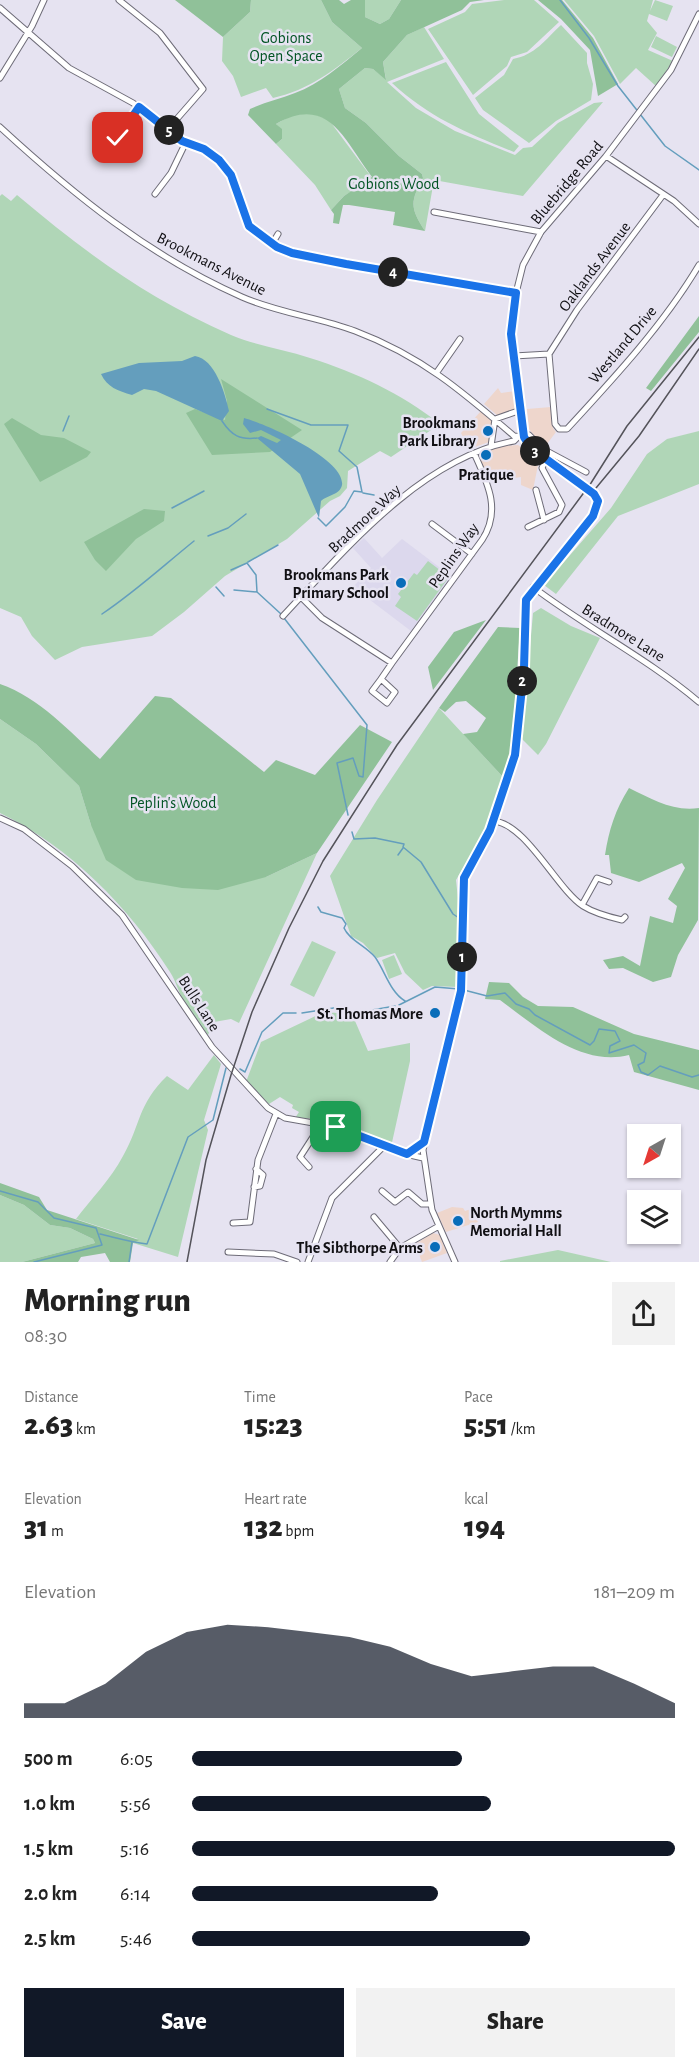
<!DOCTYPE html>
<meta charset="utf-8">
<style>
:root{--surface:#fff;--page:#f2f2f2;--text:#222;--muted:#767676;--accent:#111827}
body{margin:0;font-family:"Alegreya Sans",sans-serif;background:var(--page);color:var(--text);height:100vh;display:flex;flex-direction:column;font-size:22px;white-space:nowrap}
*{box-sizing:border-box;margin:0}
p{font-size:20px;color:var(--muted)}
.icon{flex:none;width:33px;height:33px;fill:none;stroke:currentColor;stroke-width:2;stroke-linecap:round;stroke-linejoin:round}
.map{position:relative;height:1262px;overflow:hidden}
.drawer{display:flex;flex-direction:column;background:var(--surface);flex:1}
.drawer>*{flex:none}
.needle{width:39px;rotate:219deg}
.tools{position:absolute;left:627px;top:1124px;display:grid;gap:12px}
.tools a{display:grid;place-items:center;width:54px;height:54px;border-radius:0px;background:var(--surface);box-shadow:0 2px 4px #0004;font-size:30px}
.pin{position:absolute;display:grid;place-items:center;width:51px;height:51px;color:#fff;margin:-26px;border-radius:12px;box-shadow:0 3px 9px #0006}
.km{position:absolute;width:30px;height:30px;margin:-15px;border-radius:50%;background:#222;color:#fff;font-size:16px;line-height:30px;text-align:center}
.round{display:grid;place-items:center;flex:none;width:63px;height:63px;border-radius:0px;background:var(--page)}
.head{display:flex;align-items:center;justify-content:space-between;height:102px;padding:0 24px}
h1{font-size:33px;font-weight:800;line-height:45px}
.metrics{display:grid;grid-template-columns:repeat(3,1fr);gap:9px;height:102px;padding:6px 24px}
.metrics div{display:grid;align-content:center}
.metrics b{font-size:30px;font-weight:800}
.metrics small{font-size:16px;font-weight:400}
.metrics p{font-size:16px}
.chart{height:168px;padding:12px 24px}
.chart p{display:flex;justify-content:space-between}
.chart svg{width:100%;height:108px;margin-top:6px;fill:var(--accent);opacity:.7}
.cta{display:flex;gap:12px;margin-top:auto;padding:12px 24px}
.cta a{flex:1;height:69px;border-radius:0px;background:var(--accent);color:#fff;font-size:24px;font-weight:800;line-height:69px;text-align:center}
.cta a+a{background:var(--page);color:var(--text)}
ul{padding:0 24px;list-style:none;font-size:20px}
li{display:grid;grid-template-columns:96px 72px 1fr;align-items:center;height:45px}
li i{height:15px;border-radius:8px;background:var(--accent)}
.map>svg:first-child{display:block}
</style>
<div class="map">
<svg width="699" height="1262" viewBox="0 0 699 1262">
<rect width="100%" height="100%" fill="#e6e3f1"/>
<path fill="#eed6cc" d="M498,388L501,393L516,391L517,409L498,416L484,404Z
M551,407L553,428L556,432L544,448L529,429L527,409Z
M481,411L492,420L489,442L469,449L461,433Z
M518,445L539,460L533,490L521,485V477L508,479L506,473L488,476L477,454L503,446Z
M452,1207L463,1208L465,1211L471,1209L478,1222L446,1232L437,1213Z
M433,1233L440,1235L447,1253L422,1262L415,1244Z"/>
<path fill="#dcd8ed" d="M364,538L382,558L402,539L451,576L411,631L353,587L371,568L353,548Z"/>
<path fill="#b0d6b7" d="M251,0H321L332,22L362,48C334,70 309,90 273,98L266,88L241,97L233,76L222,61L223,37L250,12Z
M365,0H401L389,19L380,24L365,17Z
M504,0H534L559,22L527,52L511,57L507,66L473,95L428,29L465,12L472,4Z
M564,0H653L650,11L655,0L673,6L667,21L649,14L647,21L657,33L648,50L673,61L657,87L636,68L620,84L594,36Z
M561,25L587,53V63L593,84L591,100L556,121L529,143L483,110L475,98L504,75L513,59C535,55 545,40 561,25Z
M424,27L444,59L387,82L416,108L455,131L515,155L523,148L532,147L558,123L594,103L603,102L523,196L434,180L425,231C410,208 410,202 423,178L422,174L399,156L366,123L345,108L339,89L365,68L373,69L386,79L383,62L407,35Z
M656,36L677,47L672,57L651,47Z
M446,62L479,114L519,146L514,152C467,133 430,118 392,83Z
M312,113L329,120L372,178L344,196L331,210L315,185L276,144L282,139V130L276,124L292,115Z
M2,194L11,201L17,195C87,254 147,298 231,335C257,346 284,349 310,358C357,373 401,393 440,424L391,457L380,451L348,471L347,488L340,496L330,501L287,539L225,576L184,612L152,636L82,647L55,660L32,636L21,617L0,608V196Z
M699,431V484L618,516L556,594L544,585L611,508L647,454L667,439Z
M428,561L449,577L417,621L395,606L401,597L398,594L414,573L417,575Z
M541,608L571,626L600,638L546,744L538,755L522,739L533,613Z
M439,708L503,777L487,827L456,880L460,918L457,931L460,947L458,987L432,986L423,990L405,973L395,953L377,958L363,943L351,936L330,876L377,800Z
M0,719L36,744L79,786L91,825L266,877L317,853L239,1023L231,1019L214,1022L208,1035C200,1024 191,1013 184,1001C178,992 176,981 170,972C128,906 71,848 0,813Z
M312,941L336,952L314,997L290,985Z
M394,955L402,974L389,979L382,960Z
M324,1012L352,1014L368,1051L410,1043V1061L391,1147L323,1119L295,1118L299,1112L292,1108L293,1105L280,1097L269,1104L246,1082L261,1042Z
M214,1055L221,1064L204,1120L208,1130L178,1257L133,1243L138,1239L76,1219C91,1199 111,1179 123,1156C141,1125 137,1105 167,1076L188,1090Z
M0,1195L24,1205L50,1225L70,1228L93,1239L95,1243L22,1262H0Z
M558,1250L611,1262H500V1261Z"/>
<path fill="#90c199" d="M175,0H251L250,12L223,37Z
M321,0H339L344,4L351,0H365V17L380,24L389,19L401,0H484L470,2L462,10L407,35L383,62L386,80L373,69L365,68L339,89L345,108L366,123L399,156L422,174L423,178C410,202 410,208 425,231L393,225L395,212L349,205H343L339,224L333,223L334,214L331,210L344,196L372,177C344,140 329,94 276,124L282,129V139L276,144L248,115L250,109C265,102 280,99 295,93C320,84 341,65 362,48L332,22Z
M538,0H562L593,38L618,84L598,96L590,50L561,19Z
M699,316V332L651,391L646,388Z
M221,379L302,430L270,452L212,455L186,413L195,409L225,420L227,401Z
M12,418L41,435L64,438L91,452L87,457L40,482L4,424Z
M144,509L165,511L164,521L136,539L106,571L95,560L84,542Z
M486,620L433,690L428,667L454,632Z
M498,627L520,628L512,747L503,777L463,734L477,732L486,718L466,701L456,702L445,712L439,708Z
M0,684C40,698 69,731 100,759L155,696L171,698L264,772L276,760L315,775L360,725L392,742L317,853L266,877L218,890L182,888L136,880L106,860L91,825L79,786L36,744L0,719Z
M629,788C652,799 673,812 699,808L698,920L678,955L671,977L653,982L623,968L609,969L603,960L623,956L640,966L650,916L673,923L677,906L668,899L685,868L682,863L639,882L611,873L609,855H605C609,830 615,810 629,788Z
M489,982L509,983L523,997L538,1006L573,1007L634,1034L699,1050V1090L634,1072L629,1055C580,1067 537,1027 500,1000L485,999Z
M0,1183L39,1197L47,1210L139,1240L133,1243L130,1262H110L105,1253L81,1257L78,1262H22L95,1243L93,1239L70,1228L50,1225L24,1205L0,1195Z"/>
<path fill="#649ebd" d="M195,356C215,359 225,393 229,411L222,421L156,391L144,389L132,395C118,391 107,387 101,374L139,363L182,361Z
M244,418C264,423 346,459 342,485C340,495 327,495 321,501L319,518L300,474L257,438L261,436L277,443L281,440L261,430L250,433L243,424Z"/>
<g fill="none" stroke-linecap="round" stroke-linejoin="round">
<path stroke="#649ebd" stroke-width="1.5" d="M560,0L589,38L618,86L665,146L699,170
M267,409L311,425H348L339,451L357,467L362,492L354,491L345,507L326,526L318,518
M222,421C232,436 240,440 257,438
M63,431L69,416
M363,493L374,495
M172,508L204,491
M208,536L228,528L246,514
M248,562L278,545
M231,570L247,563L256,575L257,592
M216,587L224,596
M234,590L257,592L281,614
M102,614C135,592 163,566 194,541
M284,618L367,725L363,777L359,776L353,758L337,763L348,815
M352,832L354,839L375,838L404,844L403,847L421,862L453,914L459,918
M398,855L403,848
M318,907L321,912L342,918L346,924L344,928C349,940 366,946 375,957C385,971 390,992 405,1001
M464,990L487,996L505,993L516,1004L529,1009L535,1015L590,1045L594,1041L599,1029L615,1031L620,1041L610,1046L609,1053L634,1045L646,1053L644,1062L638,1065L641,1072L648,1075L660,1066L692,1077L699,1075
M399,1005L435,987L459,989
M302,1013L340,1007L355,1013L395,1006
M240,1069L245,1072L262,1032L283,1013H296
M0,1191L38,1202L54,1218L96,1228L102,1245L34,1262
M100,1234C117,1238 130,1242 147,1244L188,1137L213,1120L226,1068
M129,1262L132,1242"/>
<g stroke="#6e6c78" stroke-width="7">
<path id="minor" d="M119,0L160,33L203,89L168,129
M0,8L69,68L133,103L182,141L199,146L219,160L231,175L249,226L277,247L292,253L346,264L516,293
M0,78L32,26L44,0
M0,127C74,195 149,256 242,297C278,313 318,317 355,331C421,356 462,391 514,436L524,437
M110,154L139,107
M606,156L674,201L699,224
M155,194L171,173L186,142
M663,195L577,310L549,354L555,424L559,429H567C614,378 664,324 699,265
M434,212L541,232
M272,244L278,234
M514,356L549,354
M437,372L460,339
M495,419L521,410
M523,434L529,435L543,449L586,472
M491,446L495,419
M578,483L531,448L524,437L511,335L516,293L523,265L541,232L606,156L671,70L699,14
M536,490L544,520
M432,524L472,554
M528,527L559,512L562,505L542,468L546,459
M533,587C587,628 647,658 699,702
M301,597L322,618L392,663L482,540C502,510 487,482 474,453
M283,616C345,550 421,458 514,441L517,438
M381,679L395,692L387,703L372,691Z
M381,679L392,663
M0,818L24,829L72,866L122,915L212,1047L268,1108L285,1118L336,1127L397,1152L423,1158
M493,821C526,823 556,888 583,906C594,913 609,917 622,920L625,917
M582,905L597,878L609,882
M407,1154L424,1142
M309,1167L300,1157L322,1123
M254,1187L260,1186L263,1175L256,1169
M382,1191L395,1202L408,1192L422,1204H431
M374,1217L400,1248
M233,1223L250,1222L258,1160L276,1114
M228,1252L274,1254L297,1262
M308,1262L332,1198L384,1146
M390,1262L400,1248L439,1226
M455,1262L432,1210L423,1150L461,988L464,877L490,829L515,755L524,668L526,600L593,516L598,505L597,498"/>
</g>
<use href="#minor" stroke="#fff" stroke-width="5"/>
<path stroke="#54535a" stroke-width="1.5" d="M596,488L639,436L699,349
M187,1262L206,1160L231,1075L252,1012L289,928L323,861L397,745L591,483L627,426L699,337"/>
<g stroke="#6e6c78" stroke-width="7" stroke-linecap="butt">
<path id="minor-bridge" d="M578,483L597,498"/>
</g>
<use href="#minor-bridge" stroke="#fff" stroke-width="5"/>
</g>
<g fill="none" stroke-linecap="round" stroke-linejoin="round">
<g stroke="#fff" stroke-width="12">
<path id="route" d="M118,138L139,107L182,141L204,149L219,160L231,175L249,226L277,247L292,253L346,264L516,293L511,334L524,437L531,448L594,494L598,501L593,516L526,600L524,668L515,755L490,830L464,878L461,991L424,1142L407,1154L336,1127"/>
</g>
<use href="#route" stroke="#1a73e8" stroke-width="8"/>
</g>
<g fill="#096db9" stroke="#e6e3f1" stroke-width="2">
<circle cx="488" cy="431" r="6"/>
<circle cx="486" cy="455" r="6"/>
<circle cx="401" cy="583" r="6"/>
<circle cx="435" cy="1013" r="6"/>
<circle cx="458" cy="1221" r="6"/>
<circle cx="435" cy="1247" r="6"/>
</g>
<g text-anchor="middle" stroke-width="5" stroke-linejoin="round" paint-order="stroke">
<g font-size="16" fill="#025424" stroke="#e6e3f1">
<text x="286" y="43">Gobions<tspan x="286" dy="18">Open Space</tspan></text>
<text x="394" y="189">Gobions Wood</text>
<text x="173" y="808">Peplin's Wood</text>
</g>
<g font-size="16" fill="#111014" stroke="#e6e3f1">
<text transform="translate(566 182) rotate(-50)" y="6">Bluebridge Road</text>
<text transform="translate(212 263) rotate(27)" y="6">Brookmans Avenue</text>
<text transform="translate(594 266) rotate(-53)" y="6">Oaklands Avenue</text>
<text transform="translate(622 344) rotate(-50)" y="6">Westland Drive</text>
<text transform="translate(364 518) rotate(-43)" y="6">Bradmore Way</text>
<text transform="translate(453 555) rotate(-55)" y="6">Peplins Way</text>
<text transform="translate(624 632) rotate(32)" y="6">Bradmore Lane</text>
<text transform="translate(200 1003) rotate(57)" y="6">Bulls Lane</text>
</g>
<g font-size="16" font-weight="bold" fill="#111014" stroke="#e6e3f1" text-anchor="end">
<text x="476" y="428">Brookmans<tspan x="476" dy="18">Park Library</tspan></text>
<text x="486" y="480" text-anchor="middle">Pratique</text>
<text x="389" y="580">Brookmans Park<tspan x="389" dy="18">Primary School</tspan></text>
<text x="423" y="1019">St. Thomas More</text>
<text x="470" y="1218" text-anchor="start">North Mymms<tspan x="470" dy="18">Memorial Hall</tspan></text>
<text x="423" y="1253">The Sibthorpe Arms</text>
</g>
</g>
</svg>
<div class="tools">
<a><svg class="needle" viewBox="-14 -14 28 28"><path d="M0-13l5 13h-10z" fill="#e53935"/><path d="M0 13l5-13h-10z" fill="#767676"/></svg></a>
<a><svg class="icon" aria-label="layers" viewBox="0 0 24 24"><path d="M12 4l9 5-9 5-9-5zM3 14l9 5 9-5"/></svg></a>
</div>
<div class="pin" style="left:336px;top:1127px;background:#1e9e55"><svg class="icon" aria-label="arrive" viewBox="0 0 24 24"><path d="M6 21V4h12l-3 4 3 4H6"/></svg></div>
<div class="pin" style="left:118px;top:138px;background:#d93025"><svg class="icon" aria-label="check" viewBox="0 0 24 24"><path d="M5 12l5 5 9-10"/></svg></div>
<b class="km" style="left:462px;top:957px">1</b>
<b class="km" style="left:522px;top:681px">2</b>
<b class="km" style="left:535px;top:451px">3</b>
<b class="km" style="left:393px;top:272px">4</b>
<b class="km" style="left:169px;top:130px">5</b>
</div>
<section class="drawer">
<div class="head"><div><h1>Morning run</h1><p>08:30</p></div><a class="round"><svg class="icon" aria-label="share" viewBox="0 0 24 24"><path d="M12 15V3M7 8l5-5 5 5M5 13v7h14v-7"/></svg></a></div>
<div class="metrics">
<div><p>Distance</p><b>2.63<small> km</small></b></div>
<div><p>Time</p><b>15:23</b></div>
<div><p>Pace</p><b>5:51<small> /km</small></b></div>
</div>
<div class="metrics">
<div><p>Elevation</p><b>31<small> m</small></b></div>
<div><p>Heart rate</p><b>132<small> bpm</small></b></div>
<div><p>kcal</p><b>194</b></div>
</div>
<div class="chart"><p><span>Elevation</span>181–209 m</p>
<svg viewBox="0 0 160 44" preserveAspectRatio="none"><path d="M0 44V38L10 38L20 30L30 17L40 9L50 6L60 7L70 9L80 11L90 15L100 22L110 27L120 25L130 23L140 23L150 30L160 38V44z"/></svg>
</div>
<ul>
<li><b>500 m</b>6:05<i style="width:56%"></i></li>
<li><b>1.0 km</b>5:56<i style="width:62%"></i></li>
<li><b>1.5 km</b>5:16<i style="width:100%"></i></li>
<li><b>2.0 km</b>6:14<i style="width:51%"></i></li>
<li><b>2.5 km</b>5:46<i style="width:70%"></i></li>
</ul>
<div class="cta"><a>Save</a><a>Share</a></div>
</section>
